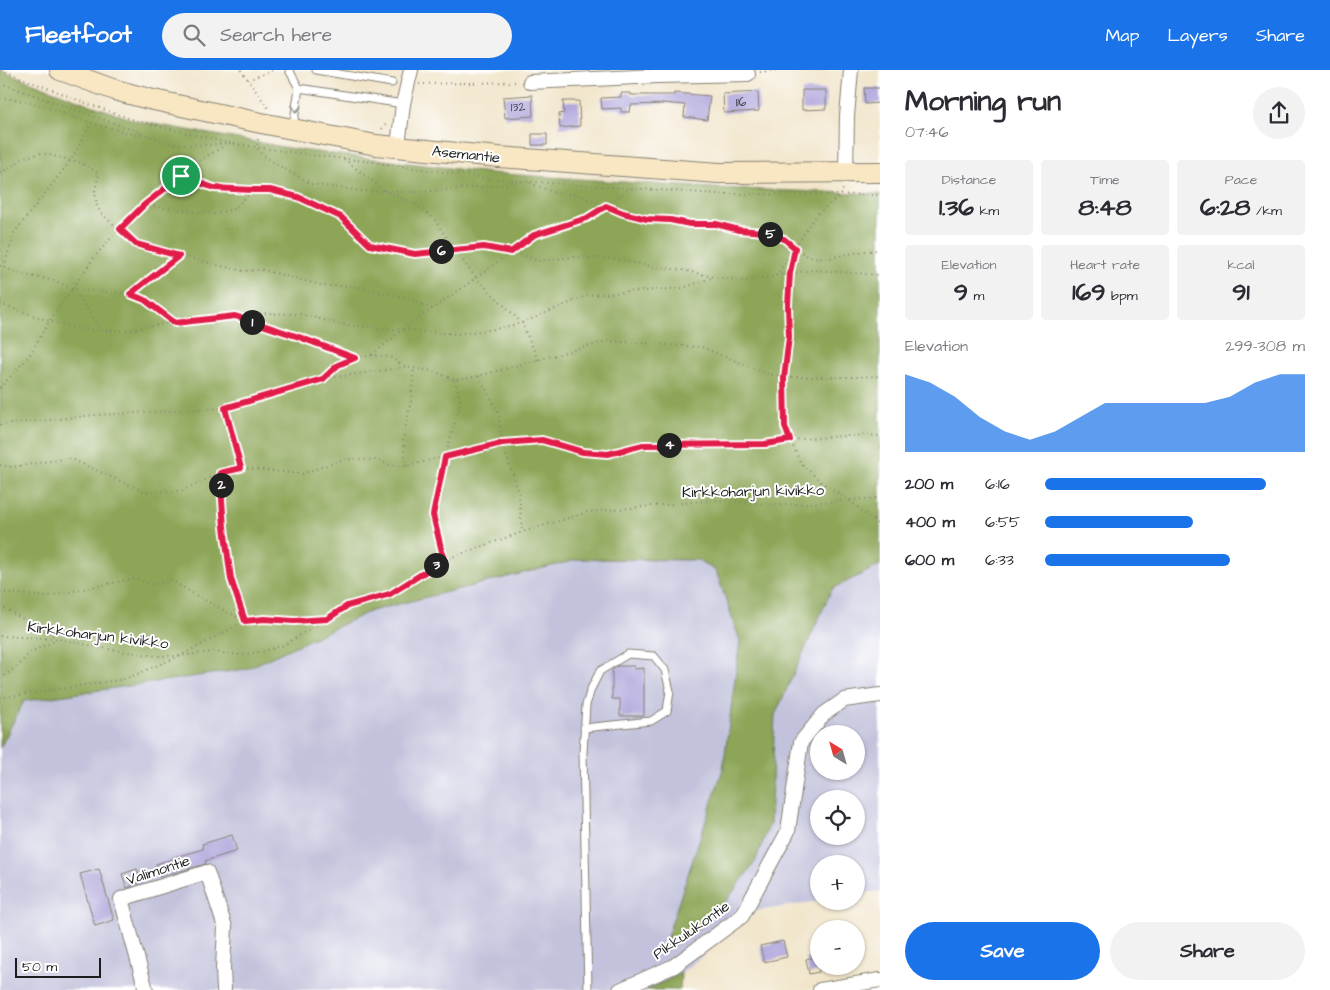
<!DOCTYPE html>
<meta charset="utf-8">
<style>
:root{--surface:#fff;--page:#f2f2f3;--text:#2b2b33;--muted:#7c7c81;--accent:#1a73e8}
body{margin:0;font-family:"Architects Daughter",sans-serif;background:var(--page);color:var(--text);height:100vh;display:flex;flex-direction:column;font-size:19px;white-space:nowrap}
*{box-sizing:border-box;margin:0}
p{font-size:16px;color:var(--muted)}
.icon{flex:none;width:28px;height:28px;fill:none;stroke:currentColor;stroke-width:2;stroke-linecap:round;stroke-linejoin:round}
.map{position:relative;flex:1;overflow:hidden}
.sheet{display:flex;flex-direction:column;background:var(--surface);width:450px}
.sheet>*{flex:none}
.needle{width:32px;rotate:323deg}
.fabs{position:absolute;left:810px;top:655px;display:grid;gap:10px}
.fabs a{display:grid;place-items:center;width:55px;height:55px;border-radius:50%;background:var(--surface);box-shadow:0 1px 4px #0004;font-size:25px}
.scale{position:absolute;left:15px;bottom:12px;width:86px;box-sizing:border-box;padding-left:5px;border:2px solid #1c1c1c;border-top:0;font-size:14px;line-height:18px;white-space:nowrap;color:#1c1c1c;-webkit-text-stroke:4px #fff;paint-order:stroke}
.pin{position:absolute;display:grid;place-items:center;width:42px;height:42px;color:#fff;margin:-21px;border:2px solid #fff;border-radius:50%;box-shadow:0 1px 5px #0007}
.km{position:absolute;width:25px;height:25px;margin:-12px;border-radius:50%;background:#222;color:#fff;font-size:14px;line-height:25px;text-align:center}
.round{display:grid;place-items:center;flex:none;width:52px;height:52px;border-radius:26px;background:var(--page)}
.head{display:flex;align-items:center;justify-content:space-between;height:85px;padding:0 25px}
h1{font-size:28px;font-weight:700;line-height:38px}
.figures{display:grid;grid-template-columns:repeat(3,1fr);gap:8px;height:85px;padding:5px 25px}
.figures div{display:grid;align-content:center;border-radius:5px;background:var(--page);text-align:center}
.figures b{font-size:25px;font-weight:700}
.figures small{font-size:14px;font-weight:400}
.figures p{font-size:14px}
.chart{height:140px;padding:10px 25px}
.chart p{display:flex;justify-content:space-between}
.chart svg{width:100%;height:90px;margin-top:5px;fill:var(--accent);opacity:.7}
.primary-button{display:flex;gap:10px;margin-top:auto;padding:10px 25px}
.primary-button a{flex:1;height:58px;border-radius:30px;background:var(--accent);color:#fff;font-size:20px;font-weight:700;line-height:58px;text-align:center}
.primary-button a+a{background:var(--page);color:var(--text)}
ul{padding:0 25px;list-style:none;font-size:16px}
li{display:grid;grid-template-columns:80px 60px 1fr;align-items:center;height:38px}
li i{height:12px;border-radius:6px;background:var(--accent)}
header{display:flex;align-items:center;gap:30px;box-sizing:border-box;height:70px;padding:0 25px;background:var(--accent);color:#fff}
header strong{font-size:24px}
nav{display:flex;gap:28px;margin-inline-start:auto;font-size:18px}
.search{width:350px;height:45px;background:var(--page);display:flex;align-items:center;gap:12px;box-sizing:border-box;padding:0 18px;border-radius:28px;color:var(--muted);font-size:19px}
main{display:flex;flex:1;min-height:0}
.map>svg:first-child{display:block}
</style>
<header>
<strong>Fleetfoot</strong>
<div class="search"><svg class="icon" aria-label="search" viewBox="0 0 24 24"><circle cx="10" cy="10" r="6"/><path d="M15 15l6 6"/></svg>Search here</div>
<nav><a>Map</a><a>Layers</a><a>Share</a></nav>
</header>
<main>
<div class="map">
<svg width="880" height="920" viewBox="0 0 880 920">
<rect width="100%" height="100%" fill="#fff"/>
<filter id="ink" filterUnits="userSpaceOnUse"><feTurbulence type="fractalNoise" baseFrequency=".02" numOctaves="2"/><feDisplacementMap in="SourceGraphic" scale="10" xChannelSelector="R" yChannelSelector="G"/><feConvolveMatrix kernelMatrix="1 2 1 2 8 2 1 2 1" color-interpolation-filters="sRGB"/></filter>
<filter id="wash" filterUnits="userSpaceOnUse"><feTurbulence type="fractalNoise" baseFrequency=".0096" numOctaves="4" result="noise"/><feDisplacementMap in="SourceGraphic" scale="20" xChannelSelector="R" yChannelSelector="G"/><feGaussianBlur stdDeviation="1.12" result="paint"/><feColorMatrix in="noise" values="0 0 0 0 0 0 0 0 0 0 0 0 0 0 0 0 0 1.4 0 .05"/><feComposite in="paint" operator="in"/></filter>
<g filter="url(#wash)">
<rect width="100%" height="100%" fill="#f1e5ca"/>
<path fill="#c2c2dc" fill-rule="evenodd" d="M580,489L698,490L716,501L740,571L723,699L668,864L699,858L727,830L755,792L770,753L775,645L832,519L880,495V821L856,824V794H819V831L757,841L681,903L647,920H0V678L24,631L246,599L371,541ZM819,664H856V701H819ZM819,729H856V766H819Z"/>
<path fill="#8ca556" stroke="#546039" d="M0,0L91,35L137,51L300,80L490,103L712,118L880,124V495L832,519L775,645L770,753L755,792L727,830L699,858L666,879L668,864L723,699L740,571L716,501L698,490L580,489L371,541L246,599L24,631L0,678Z
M681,903L680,920H647Z"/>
<g id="blocks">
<path fill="#b1a7dc" d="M864,18H880V33L865,34Z
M802,20H826V39L802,40Z
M758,22L759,41L724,43L723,24Z
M621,23H631V25H674V23L710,26L707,50L684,47L685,35L663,33V34L631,35L630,42H621V38L602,39L601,28L621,27Z
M532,25L533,46L505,48L503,27Z
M563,31H579L580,56L560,58L559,44L564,43Z
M532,64H547V75H532Z
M618,596H634V599L644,598V646H620V629H612V600Z
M232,765L237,781L205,791L206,794L159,807L156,794L173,789L172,788L203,779L202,774Z
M99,799L114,850L95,856L80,804Z
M137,799L142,812L127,818L122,804Z
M783,871L787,887L764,892L760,876Z
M819,886V902L809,904L806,889Z"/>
</g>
</g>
<g filter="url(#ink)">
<use href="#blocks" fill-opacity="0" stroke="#868073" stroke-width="1"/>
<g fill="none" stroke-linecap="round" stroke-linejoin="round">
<g stroke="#868073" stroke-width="9">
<path id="lane" d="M289,0L299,18L293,57
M316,0L392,13
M299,18L403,34
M584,658L651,651L667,641L670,621L665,600L654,586L628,584L600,601L591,619L586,635L583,682L588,920"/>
</g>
<g stroke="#868073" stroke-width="16">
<path id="street" d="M530,12L658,6L748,4
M398,76L403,34L411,0
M846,103L847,46L851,0
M146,920L121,829L207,802L225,857L223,898L224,920
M620,920L674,896L742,846L788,761L801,672L824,644L844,630L880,625
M820,920L880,910"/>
</g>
<g stroke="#868073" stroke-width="22">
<path id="secondary" d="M60,0L115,20L149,29L261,53L376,75L498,87L719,103L880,102"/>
</g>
<path stroke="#868073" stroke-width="2" stroke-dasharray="1 4" stroke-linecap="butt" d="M1,0L91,35L137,51L229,73L311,85L373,92L492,109L717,124L880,125
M241,0L268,38
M760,2L778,0
M248,10L273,0
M0,13L172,74L211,75L227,73
M419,14L517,12
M0,28C32,30 61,43 91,53C105,57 121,61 136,65H142
M382,59L388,51
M258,69L257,76L258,81L274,93L312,114L361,121L419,122L493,116L521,112
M344,89L385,121L416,134L435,150L454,179L476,208L522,253L538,290
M0,102L9,99L25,87L42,83L82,93L99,104L95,121L97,137L102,144L136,174L213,194L244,201L263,200L324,216H352L408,228L432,239
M181,106L214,118L253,120H270L298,127L341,147L370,175L415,184L454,179L484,177L511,181L537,191L572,187L616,189L654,197L682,200L714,207L745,211L791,203L814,200L880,205
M530,113L555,123L579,125L623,143L647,149L670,150L690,154H716L739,160L764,162L783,169L795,178L809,187L829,188L865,181L880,180
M144,135L214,144L234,139L253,120
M795,179L791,203L788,235L789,267L784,307L785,357L790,370L801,393L821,412L849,430L880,456
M0,196L21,204L56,211L72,219L129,224L178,187
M4,197L14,163L71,90L91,53
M776,206L816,145L842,124L843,118
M72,219L78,226L102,261
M129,224L145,230L175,253
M0,234L58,254L89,260L102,261L131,260L166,253H175L258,243L300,244L344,255L457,264L495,259L522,253L588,225L683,218L714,207
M237,247L299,267L355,288
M372,285L403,259L476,208L534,165L587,147L606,136L630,118
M479,306L499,344L502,373L519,422L522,461
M323,309L338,295L355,288L372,285L390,287L403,296
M0,318L29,286L50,250L72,219L96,185L119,159L144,135L181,106L194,94L229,73
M225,338L241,398
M0,355L95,345L225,338L323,309L404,297L433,301L455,310L479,306L607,271L701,277L768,304L784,307H857L880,306
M0,395L13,397L69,388L145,422L181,421L220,403L241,398L302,404L344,389L375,390L390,395L406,396L502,373L542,370L583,382L608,384L643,375L765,374L790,370L830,367L864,365L880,366
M406,396L403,370L411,331L414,298
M220,404L224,457L231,509L245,551
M444,490L433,445L445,387L461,332L455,310
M0,522L45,527L136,508L150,515L171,510L200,528L245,551
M0,536L57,568
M0,566L59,569L113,580L156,586H180L212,582L241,585L264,581L284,575L347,536L391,524L444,490L522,462L588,442L715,430L781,435L880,428
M0,609L20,594L30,582L57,570
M0,628L125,609L180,586L245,551L264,549L294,551L325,549"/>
<use href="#lane" stroke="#fff" stroke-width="7"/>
<use href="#street" stroke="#fff" stroke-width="14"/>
<use href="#secondary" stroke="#f9e7c3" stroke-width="20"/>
</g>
<defs><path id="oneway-chevron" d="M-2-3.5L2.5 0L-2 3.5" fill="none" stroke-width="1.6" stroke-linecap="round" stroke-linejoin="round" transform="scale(1.25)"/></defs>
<use stroke="#999" href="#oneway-chevron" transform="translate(296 39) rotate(99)"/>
</g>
<g fill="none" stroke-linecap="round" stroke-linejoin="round" filter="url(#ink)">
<g stroke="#fff" stroke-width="10">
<path id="route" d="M181,106L214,118L253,120H270L298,127L341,147L370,175L415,184L484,177L511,182L534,165L587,148L606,136L623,143L647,149L670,150L690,154H716L739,160L764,162L784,169L795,178L790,203L788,235L789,267L784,308L785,357L790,370L765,374L643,375L608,384L583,382L542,370L502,373L445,387L433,445L444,490L390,524L347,536L327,549L294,551L264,549L245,551L231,509L224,457L220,403L241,398L225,338L323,309L338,295L355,288L299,267L235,246L175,253L145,230L130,224L179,186L136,174L120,159L144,135Z"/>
</g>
<use href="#route" stroke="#e11d48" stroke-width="6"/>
</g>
<g text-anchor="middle" stroke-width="4" stroke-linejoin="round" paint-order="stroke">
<g font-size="12" fill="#413f4c">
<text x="741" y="36">116</text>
<text x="518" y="41">132</text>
</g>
<g font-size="15" fill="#1c1c1c" stroke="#fff">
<text transform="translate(466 84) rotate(6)" y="5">Asemantie</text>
<text transform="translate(753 421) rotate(-1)" y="5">Kirkkoharjun kivikko</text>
<text transform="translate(98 565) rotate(7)" y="5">Kirkkoharjun kivikko</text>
<text transform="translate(158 800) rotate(-18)" y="5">Valimontie</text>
<text transform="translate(691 860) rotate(-35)" y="5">Pikkulukontie</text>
</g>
</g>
</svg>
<div class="fabs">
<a><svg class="needle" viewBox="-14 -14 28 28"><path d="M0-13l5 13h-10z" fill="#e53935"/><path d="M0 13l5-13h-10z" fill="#7c7c81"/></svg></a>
<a><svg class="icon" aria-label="locate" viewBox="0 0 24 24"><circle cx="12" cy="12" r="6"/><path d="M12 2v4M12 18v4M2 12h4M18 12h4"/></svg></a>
<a>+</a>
<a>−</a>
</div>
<div class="scale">50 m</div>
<div class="pin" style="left:181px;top:106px;background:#1e9e55"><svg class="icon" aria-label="arrive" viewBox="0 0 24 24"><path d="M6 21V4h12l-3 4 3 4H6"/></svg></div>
<b class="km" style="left:252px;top:252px">1</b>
<b class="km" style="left:221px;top:415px">2</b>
<b class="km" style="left:436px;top:495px">3</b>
<b class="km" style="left:669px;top:375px">4</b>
<b class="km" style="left:770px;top:164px">5</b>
<b class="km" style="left:441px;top:181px">6</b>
</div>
<section class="sheet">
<div class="head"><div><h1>Morning run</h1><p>07:46</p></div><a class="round"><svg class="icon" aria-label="share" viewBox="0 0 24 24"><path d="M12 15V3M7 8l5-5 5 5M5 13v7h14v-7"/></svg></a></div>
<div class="figures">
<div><p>Distance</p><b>1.36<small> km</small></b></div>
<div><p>Time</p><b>8:48</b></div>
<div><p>Pace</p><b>6:28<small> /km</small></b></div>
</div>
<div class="figures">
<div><p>Elevation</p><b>9<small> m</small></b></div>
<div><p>Heart rate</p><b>169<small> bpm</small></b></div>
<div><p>kcal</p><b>91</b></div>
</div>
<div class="chart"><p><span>Elevation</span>299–308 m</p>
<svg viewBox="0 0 160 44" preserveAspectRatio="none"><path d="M0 44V6L10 10L20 17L30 27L40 34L50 38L60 34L70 27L80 20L90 20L100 20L110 20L120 20L130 17L140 10L150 6L160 6V44z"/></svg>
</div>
<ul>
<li><b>200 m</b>6:16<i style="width:85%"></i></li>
<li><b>400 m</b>6:55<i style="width:57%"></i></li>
<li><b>600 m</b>6:33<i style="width:71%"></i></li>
</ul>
<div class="primary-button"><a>Save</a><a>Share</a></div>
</section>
</main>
